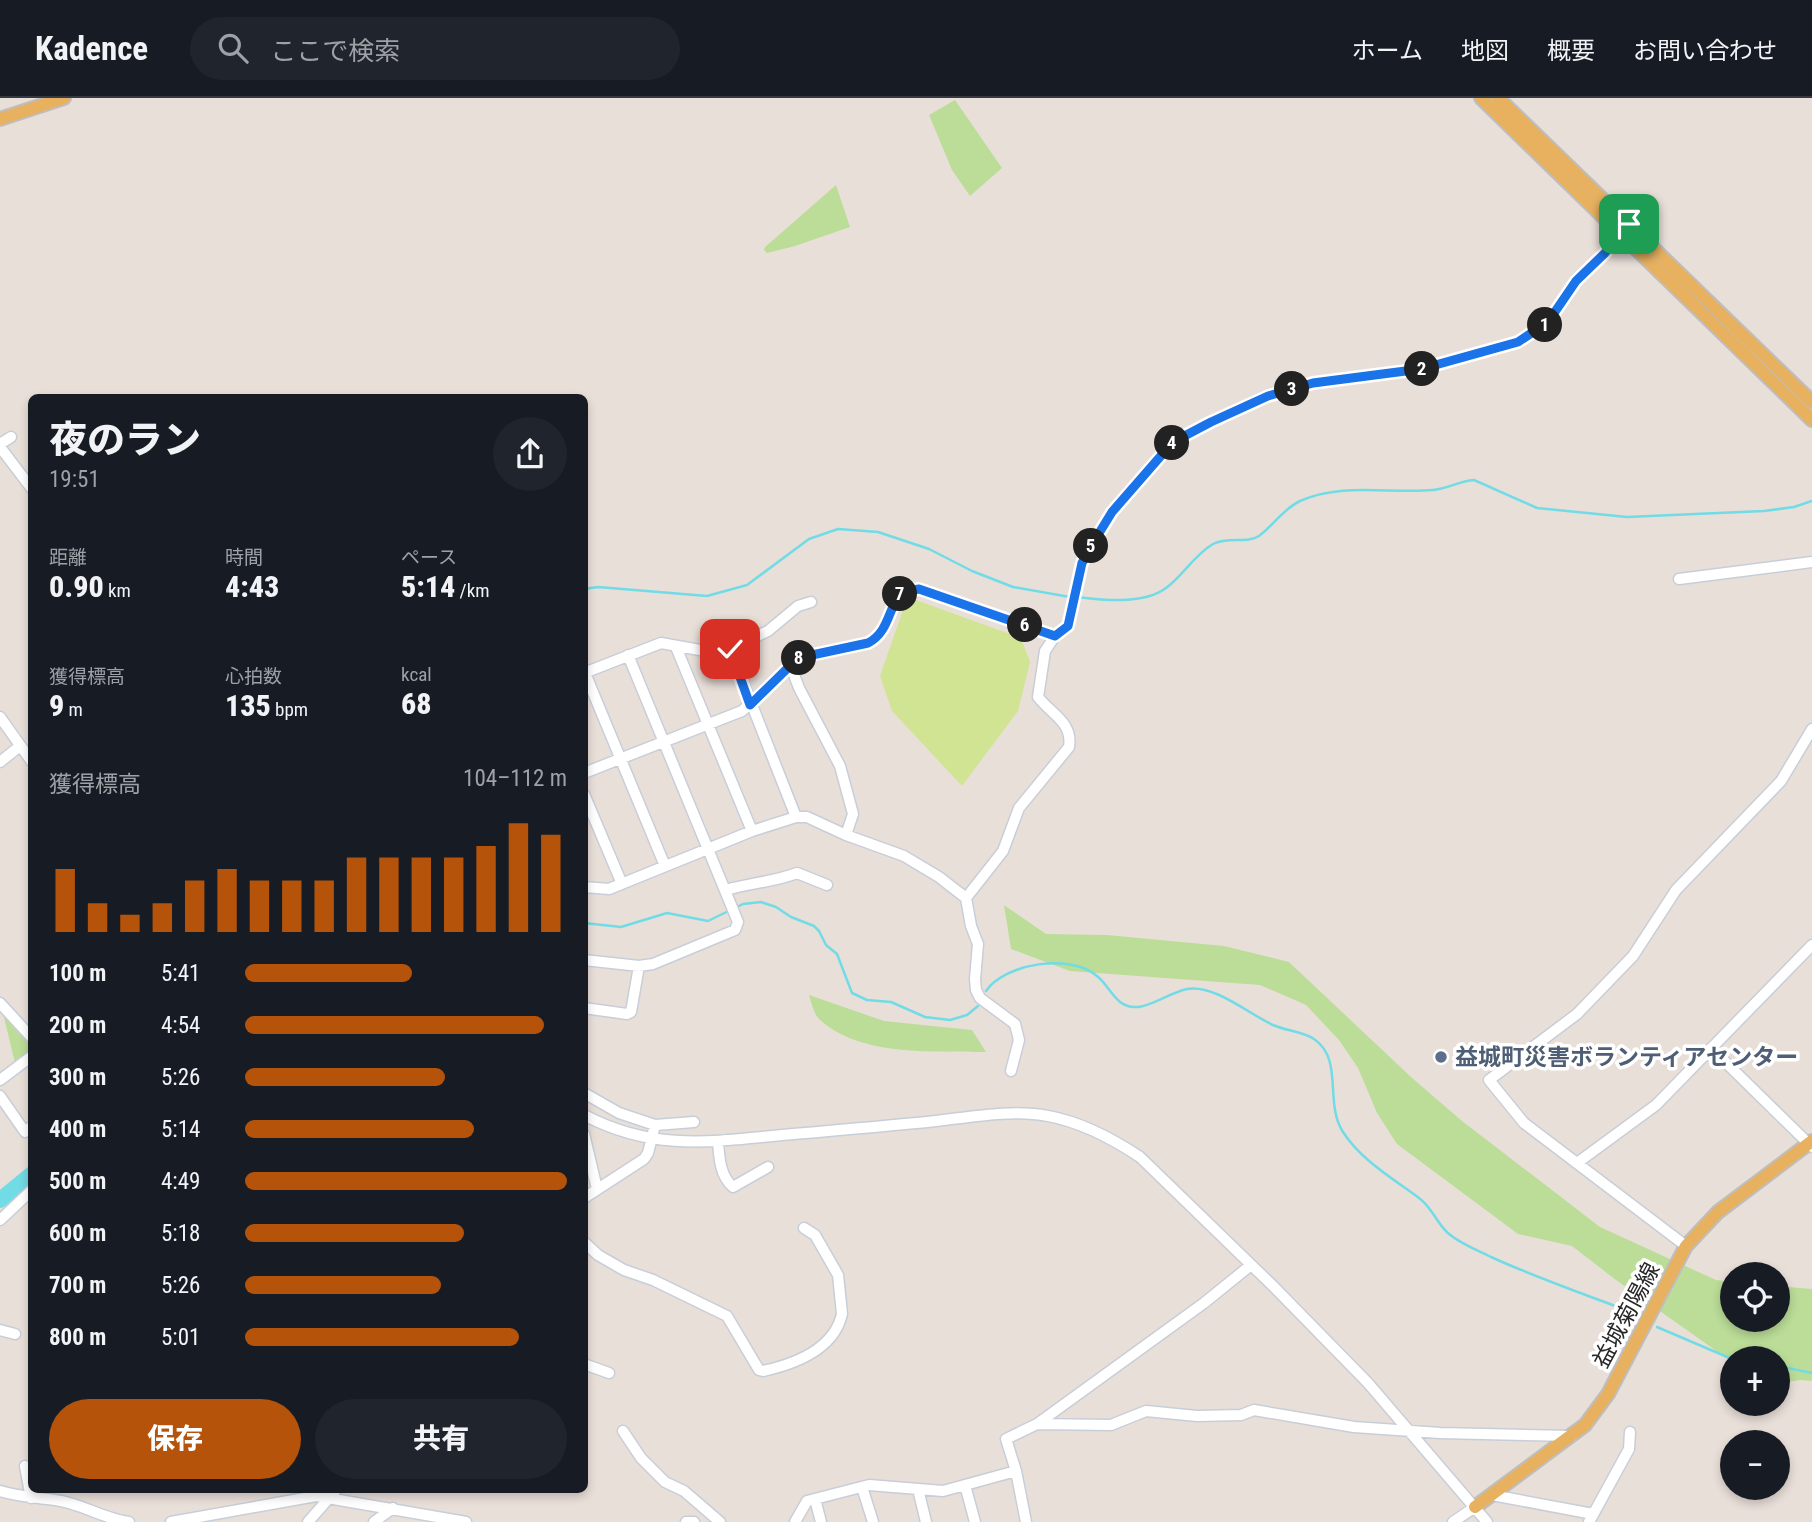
<!DOCTYPE html>
<html lang="ja">
<meta charset="utf-8">
<style>
:root{--surface:#171b24;--page:#20242c;--text:#f1f3f6;--muted:#9ea1a6;--line:#363941;--accent:#b45309}
body{margin:0;font-family:"Roboto Condensed","Noto Sans JP",sans-serif;background:var(--page);color:var(--text);height:100vh;display:flex;flex-direction:column;font-size:26px;white-space:nowrap}
*{box-sizing:border-box;margin:0}
p{font-size:23px;color:var(--muted)}
.icon{flex:none;width:38px;height:38px;fill:none;stroke:currentColor;stroke-width:2;stroke-linecap:round;stroke-linejoin:round}
.map{position:relative;flex:1;overflow:hidden}
.side{position:absolute;left:28px;top:296px;width:560px;height:1099px;display:flex;flex-direction:column;background:var(--surface);border-radius:10px;box-shadow:0 4px 10px #0003}
.side>*{flex:none}
.tools{position:absolute;left:1720px;top:1164px;display:grid;gap:14px}
.tools a{display:grid;place-items:center;width:70px;height:70px;border-radius:50%;background:var(--surface);box-shadow:0 4px 10px #0003;font-size:35px}
.pin{position:absolute;display:grid;place-items:center;width:60px;height:60px;color:#fff;margin:-30px;border-radius:14px;box-shadow:0 4px 10px #0006}
.km{position:absolute;width:35px;height:35px;margin:-18px;border-radius:50%;background:#222;color:#fff;font-size:19px;line-height:35px;text-align:center}
.round{display:grid;place-items:center;flex:none;width:74px;height:74px;border-radius:37px;background:var(--page)}
.headline{display:flex;align-items:center;justify-content:space-between;height:119px;padding:0 21px}
h1{font-size:38px;font-weight:800;line-height:52px}
.stats{display:grid;grid-template-columns:repeat(3,1fr);gap:10px;height:119px;padding:7px 21px}
.stats div{display:grid;align-content:center}
.stats b{font-size:30px;font-weight:800}
.stats small{font-size:19px;font-weight:400}
.stats p{font-size:19px}
.chart{height:196px;padding:14px 21px}
.chart p{display:flex;justify-content:space-between}
.chart svg{width:100%;height:126px;margin-top:7px;stroke:var(--accent);stroke-width:6}
.button{display:flex;gap:14px;margin-top:auto;padding:14px 21px}
.button a{flex:1;height:80px;border-radius:42px;background:var(--accent);color:#fff;font-size:28px;font-weight:800;line-height:80px;text-align:center}
.button a+a{background:var(--page);color:var(--text)}
ul{padding:0 21px;list-style:none;font-size:23px}
li{display:grid;grid-template-columns:112px 84px 1fr;align-items:center;height:52px}
li i{height:18px;border-radius:9px;background:var(--accent)}
header{display:flex;align-items:center;gap:42px;box-sizing:border-box;height:98px;padding:0 35px;background:var(--surface);border-bottom:2px solid var(--line)}
header strong{font-size:33px}
nav{display:flex;gap:38px;margin-inline-start:auto;font-size:24px}
.search{width:490px;height:63px;background:var(--page);display:flex;align-items:center;gap:18px;box-sizing:border-box;padding:0 24px;border-radius:38px;color:var(--muted);font-size:26px}
.map>svg:first-child{display:block}
</style>
<header>
<strong>Kadence</strong>
<div class="search"><svg class="icon" aria-label="search" viewBox="0 0 24 24"><circle cx="10" cy="10" r="6"/><path d="M15 15l6 6"/></svg>ここで検索</div>
<nav><a>ホーム</a><a>地図</a><a>概要</a><a>お問い合わせ</a></nav>
</header>
<div class="map">
<svg width="1812" height="1424" viewBox="0 0 1812 1424">
<rect width="100%" height="100%" fill="#e9dfd9"/>
<path fill="#bbdd98" d="M955,2L1002,70L970,98L952,72L929,17Z
M836,87L850,129L795,148L767,155L764,152L765,149Z
M1004,807L1046,836L1107,837L1224,848L1289,864L1411,979L1462,1023L1600,1129L1716,1182L1732,1184V1222H1778V1188L1812,1191V1283L1801,1282L1778,1285V1260H1732V1264L1616,1182L1572,1148L1518,1136L1397,1046L1377,1015L1358,970L1339,942L1306,907L1260,887L1070,873L1011,851Z
M809,897L884,923L972,932L986,954C935,953 859,959 819,921C814,916 811,904 809,897Z
M3,915L30,946V953L15,965Z"/>
<path fill="#d0e494" d="M916,502L1021,540L1030,564L1018,613L962,688L892,613L880,578L904,509Z"/>
<g fill="none" stroke-linecap="round" stroke-linejoin="round">
<path stroke="#71dbe6" stroke-width="2.5" d="M584,491L598,489L707,498L747,487L809,441L838,431L878,434L929,451L972,473L1013,489L1070,499
M1077,499C1103,502 1143,507 1166,490C1183,478 1194,457 1213,446C1228,438 1247,446 1259,438C1274,427 1283,411 1300,403C1342,384 1389,396 1433,392C1447,391 1459,383 1474,382L1537,410L1627,419L1764,413L1794,409L1812,403
M584,825L621,829L667,815L708,823L743,806L761,804L776,809L791,819L814,828L819,833L826,847L837,856L852,895L867,902L891,904L925,919L950,922L967,917L978,908
M986,893C1005,865 1071,855 1097,878C1110,888 1116,911 1137,909C1149,909 1172,894 1187,891C1214,886 1249,916 1273,927C1286,933 1302,933 1314,941C1344,961 1324,1005 1343,1034C1361,1062 1392,1080 1419,1100C1432,1109 1437,1126 1449,1136C1461,1146 1477,1152 1491,1159C1539,1181 1590,1198 1639,1217
M1657,1229L1732,1261
M1778,1268L1812,1275"/>
<path stroke="#71dbe6" stroke-width="16" d="M0,1102L32,1076"/>
<g stroke="#c8ced8" stroke-width="13">
<path id="minor" d="M0,346L11,339
M0,349L32,391
M1679,481L1812,464
M676,549L752,733
M730,551L796,719
M791,569L799,590L840,668L853,716L846,737
M584,575L661,545L711,554L730,551L768,533L798,508L811,504
M585,575L665,768
M0,619L32,664
M0,664L20,648
M584,675L742,613L798,560L868,545C888,534 888,511 901,494L919,491L1055,538
M584,696L622,786
M584,789L609,791L752,733L796,719H807L846,737L904,758L939,779L966,800
M726,792C749,785 774,784 797,775L827,787
M584,862L639,868L653,866L735,832L738,824L628,557
M0,905L32,940
M584,910L627,916L631,914L639,868
M1711,950L1812,1049
M1011,973L1019,942L1015,926L980,900L976,892L975,881L978,846L971,828L966,800L1003,753L1019,710L1069,649C1073,624 1051,616 1038,599L1045,553L1055,538L1068,528L1082,465L1093,445L1112,414L1173,344L1211,324L1268,297L1313,285L1421,271L1518,244L1548,224L1576,182L1605,155L1625,133
M0,982L32,958
M584,995L619,1015L655,1027L694,1024
M0,998L25,1034L32,1028
M584,1017C656,1055 716,1043 793,1036C841,1032 888,1028 936,1023C971,1019 1013,1011 1048,1018C1081,1024 1113,1041 1140,1059L1273,1188L1368,1285L1487,1424
M584,1036L597,1091
M718,1043C719,1059 720,1078 733,1089L768,1069
M1577,1065L1656,1007L1812,847
M584,1100L644,1061L648,1055L655,1027
M0,1122L32,1092
M584,1144L598,1157L624,1172L653,1182L727,1218L759,1272L763,1273C795,1266 834,1251 842,1216L838,1177L815,1137L804,1130
M1686,1148L1524,1025L1489,982L1577,916L1633,858L1676,792L1781,683L1812,631
M0,1232L15,1236
M584,1266L609,1275
M1037,1326L1204,1205L1251,1167
M623,1333L641,1360L665,1384L684,1393L720,1424
M25,1368L31,1400
M965,1387L975,1424
M862,1389L873,1424
M918,1391L926,1424
M0,1393C18,1399 36,1399 55,1402C81,1405 103,1421 129,1424
M1492,1397L1593,1416
M815,1401L821,1424
M171,1424L316,1398L466,1424
M308,1424L337,1391
M374,1424L393,1410
M686,1424H694
M795,1424L807,1403L869,1387L943,1393L1016,1373
M1026,1424L1016,1373L1006,1341L1037,1326L1111,1327L1146,1313L1197,1318L1241,1317L1254,1312L1354,1329L1440,1335L1572,1338
M1453,1424L1475,1409
M1589,1424L1629,1351L1630,1334"/>
</g>
<g stroke="#bebebe" stroke-width="16">
<path id="major" d="M1481,0L1812,322
M1498,0L1812,304
M0,21L64,0
M1475,1409L1585,1327L1608,1296L1686,1148L1718,1114L1812,1043"/>
</g>
<use href="#minor" stroke="#fff" stroke-width="10"/>
<use href="#major" stroke="#e7b160" stroke-width="12"/>
</g>
<g fill="none" stroke-linecap="round" stroke-linejoin="round">
<g stroke="#fff" stroke-width="14">
<path id="route" d="M730,551L750,607L798,560L868,545C889,534 888,511 901,494L919,491L1055,538L1068,528L1082,465L1093,445L1112,414L1173,344L1211,324L1268,298L1313,285L1421,271L1518,244L1548,224L1576,183L1605,155L1629,126"/>
</g>
<use href="#route" stroke="#1a73e8" stroke-width="9"/>
</g>
<circle fill="#5c6f8a" stroke="#fff" stroke-width="2.5" cx="1441" cy="959" r="7"/>
<g text-anchor="middle" stroke-width="7" stroke-linejoin="round" paint-order="stroke">
<g font-size="23" font-weight="bold" fill="#4e5e75" stroke="#fff" text-anchor="start">
<text x="1455" y="967">益城町災害ボランティアセンター</text>
</g>
<g font-size="23" fill="#272727" stroke="#fff">
<text transform="translate(1626 1217) rotate(-62)" y="8">益城菊陽線</text>
</g>
</g>
</svg>
<div class="tools">
<a><svg class="icon" aria-label="locate" viewBox="0 0 24 24"><circle cx="12" cy="12" r="6"/><path d="M12 2v4M12 18v4M2 12h4M18 12h4"/></svg></a>
<a>+</a>
<a>−</a>
</div>
<div class="pin" style="left:1629px;top:126px;background:#1e9e55"><svg class="icon" aria-label="arrive" viewBox="0 0 24 24"><path d="M6 21V4h12l-3 4 3 4H6"/></svg></div>
<div class="pin" style="left:730px;top:551px;background:#d93025"><svg class="icon" aria-label="check" viewBox="0 0 24 24"><path d="M5 12l5 5 9-10"/></svg></div>
<b class="km" style="left:1545px;top:227px">1</b>
<b class="km" style="left:1422px;top:271px">2</b>
<b class="km" style="left:1292px;top:291px">3</b>
<b class="km" style="left:1172px;top:345px">4</b>
<b class="km" style="left:1091px;top:448px">5</b>
<b class="km" style="left:1025px;top:527px">6</b>
<b class="km" style="left:900px;top:496px">7</b>
<b class="km" style="left:799px;top:560px">8</b>
<section class="side">
<div class="headline"><div><h1>夜のラン</h1><p>19:51</p></div><a class="round"><svg class="icon" aria-label="share" viewBox="0 0 24 24"><path d="M12 15V3M7 8l5-5 5 5M5 13v7h14v-7"/></svg></a></div>
<div class="stats">
<div><p>距離</p><b>0.90<small> km</small></b></div>
<div><p>時間</p><b>4:43</b></div>
<div><p>ペース</p><b>5:14<small> /km</small></b></div>
</div>
<div class="stats">
<div><p>獲得標高</p><b>9<small> m</small></b></div>
<div><p>心拍数</p><b>135<small> bpm</small></b></div>
<div><p>kcal</p><b>68</b></div>
</div>
<div class="chart"><p><span>獲得標高</span>104–112 m</p>
<svg viewBox="0 0 160 44" preserveAspectRatio="none"><path d="M5 44V22M15 44V34M25 44V38M35 44V34M45 44V26M55 44V22M65 44V26M75 44V26M85 44V26M95 44V18M105 44V18M115 44V18M125 44V18M135 44V14M145 44V6M155 44V10"/></svg>
</div>
<ul>
<li><b>100 m</b>5:41<i style="width:52%"></i></li>
<li><b>200 m</b>4:54<i style="width:93%"></i></li>
<li><b>300 m</b>5:26<i style="width:62%"></i></li>
<li><b>400 m</b>5:14<i style="width:71%"></i></li>
<li><b>500 m</b>4:49<i style="width:100%"></i></li>
<li><b>600 m</b>5:18<i style="width:68%"></i></li>
<li><b>700 m</b>5:26<i style="width:61%"></i></li>
<li><b>800 m</b>5:01<i style="width:85%"></i></li>
</ul>
<div class="button"><a>保存</a><a>共有</a></div>
</section>
</div>
